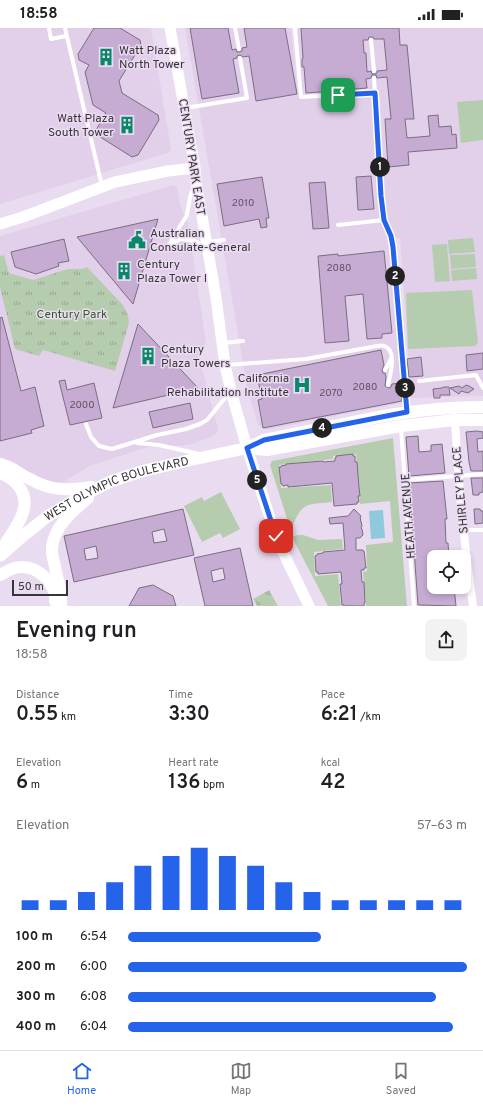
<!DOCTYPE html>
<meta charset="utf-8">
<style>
:root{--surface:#fff;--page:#f2f2f2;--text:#202124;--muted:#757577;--line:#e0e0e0;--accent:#2563eb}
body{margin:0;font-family:Overpass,sans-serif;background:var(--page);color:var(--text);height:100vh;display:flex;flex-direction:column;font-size:15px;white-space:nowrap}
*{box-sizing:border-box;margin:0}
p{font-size:13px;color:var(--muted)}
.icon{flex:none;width:22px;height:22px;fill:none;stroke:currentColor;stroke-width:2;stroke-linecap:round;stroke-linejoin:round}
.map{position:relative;height:578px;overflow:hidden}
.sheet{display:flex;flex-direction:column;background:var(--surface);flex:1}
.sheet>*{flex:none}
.fabs{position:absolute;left:427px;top:522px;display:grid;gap:8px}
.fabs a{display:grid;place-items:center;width:44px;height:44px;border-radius:8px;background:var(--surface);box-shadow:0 2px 6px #0003;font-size:20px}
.scale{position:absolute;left:12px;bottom:10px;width:56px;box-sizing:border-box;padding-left:4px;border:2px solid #39333b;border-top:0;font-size:11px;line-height:14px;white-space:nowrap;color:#39333b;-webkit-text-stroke:3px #eadcf0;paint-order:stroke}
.pin{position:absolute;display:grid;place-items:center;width:34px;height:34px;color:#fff;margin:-17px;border-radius:8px;box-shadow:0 2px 6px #0006}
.km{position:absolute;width:20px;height:20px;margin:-10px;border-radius:50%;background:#222;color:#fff;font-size:11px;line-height:20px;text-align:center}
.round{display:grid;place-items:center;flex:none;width:42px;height:42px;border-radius:8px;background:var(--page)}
.summary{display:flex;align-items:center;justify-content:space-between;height:68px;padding:0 16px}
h1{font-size:22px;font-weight:600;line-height:30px}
.metrics{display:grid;grid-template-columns:repeat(3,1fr);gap:6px;height:68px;padding:4px 16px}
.metrics div{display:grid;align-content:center}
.metrics b{font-size:20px;font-weight:600}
.metrics small{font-size:11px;font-weight:400}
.metrics p{font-size:11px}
.chart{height:112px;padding:8px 16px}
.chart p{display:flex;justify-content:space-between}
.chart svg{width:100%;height:72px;margin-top:4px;stroke:var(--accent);stroke-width:6}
ul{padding:0 16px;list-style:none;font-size:13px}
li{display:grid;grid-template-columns:64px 48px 1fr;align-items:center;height:30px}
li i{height:10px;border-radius:5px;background:var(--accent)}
.status{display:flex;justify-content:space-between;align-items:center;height:28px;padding:0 20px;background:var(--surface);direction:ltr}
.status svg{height:11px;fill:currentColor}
.tabs{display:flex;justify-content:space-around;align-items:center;height:56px;border-top:1px solid var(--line);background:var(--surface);font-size:11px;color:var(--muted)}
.tabs a{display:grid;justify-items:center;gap:2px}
.tabs .active{color:var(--accent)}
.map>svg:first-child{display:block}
</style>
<div class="status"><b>18:58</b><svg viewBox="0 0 49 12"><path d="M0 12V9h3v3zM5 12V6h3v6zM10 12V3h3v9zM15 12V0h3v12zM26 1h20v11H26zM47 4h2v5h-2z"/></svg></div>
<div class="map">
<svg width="483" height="578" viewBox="0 0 483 578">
<defs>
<pattern id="park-tufts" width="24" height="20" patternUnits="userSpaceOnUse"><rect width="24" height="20" fill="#b6ccaf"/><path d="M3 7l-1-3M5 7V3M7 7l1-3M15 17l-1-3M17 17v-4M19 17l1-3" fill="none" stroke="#95a690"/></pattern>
</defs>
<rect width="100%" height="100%" fill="#eadcf0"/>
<path fill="#e2d0eb" d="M0,0H151L171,121L168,125L0,176Z
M185,0H291L298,69L295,0H483V368L411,370L400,210L388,211L404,374L266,402L258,397L248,364Z
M173,157L177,159L181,180L188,196L206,314L199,328L218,401L217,405L211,409L189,417L148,419L90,438L65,453L50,455L2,430H0V208Z"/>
<path fill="#b6ccaf" d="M483,72V112L461,115L457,74Z
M473,210L475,224L449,226L448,212Z
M447,216L450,253L435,254L432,217Z
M475,226L476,239L451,241L450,227Z
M476,240L477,251L452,253L451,242Z
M472,262L478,315L475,318L408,321L406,265Z
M393,410L407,578H366L363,544L367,543L366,517L393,514L390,473L360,476L356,426L333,428V431L279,437L281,460L331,457L332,474C308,477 303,473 293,497H289L270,437L272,433Z
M221,464L240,501L223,510L220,505L202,514L184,478L202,469L204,473Z
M299,507H303L318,512L342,511L343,521L314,524L315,548L338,546L341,578H328L294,513L293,508Z"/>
<path fill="url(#park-tufts)" d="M4,227L9,245L33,252L68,241H82L87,239L123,277L128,287L129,295L115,343L43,322L39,328L15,321L0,259V228Z
M269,562L278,578H257L253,571Z"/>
<path fill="#91c9dc" d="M383,482L385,510L371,511L369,483Z"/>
<path fill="#c6abd3" stroke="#7a6e80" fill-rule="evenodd" d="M94,0H120L140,12L141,17L119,53L122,65L158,87L159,92L138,127L132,129L97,107L96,102L106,85L93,77L85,44L89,37L79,32L78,26Z
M190,0H228L232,22L236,21L237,24H239L242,23V20L247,19L244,0H285L297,66L256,73L249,28L243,29L240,27L237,28V30L233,31L239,65L202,71Z
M301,0H399L400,17H407L414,91H405L407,110L430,108L428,88L438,87L439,99L451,98L452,107L456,106L457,120L408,124L409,137L388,139L385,91H391L387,49L377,50L376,47H372L371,50L366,51L367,60L306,65L304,39H302V31L303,30ZM369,9H373L374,11H384L387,42L377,43V45L375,46H372L371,43L367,44L366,25H364L363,12H368Z
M371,148L374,181L358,182L356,149Z
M262,149L269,190H266L267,199L261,200L259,191L224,198L217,156Z
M325,154L329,200L313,201L309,155Z
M158,191L133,276L77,209Z
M64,211L69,233L58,235L59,238L36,246L15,239L11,224Z
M384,223L392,305L382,306V310L367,311L363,266L345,268L349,313L325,315L318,228L338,226V228Z
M2,289L21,363L35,359L44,398L31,402L32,405L0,413V290Z
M138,296L198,360L113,380Z
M381,322L384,337L382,342L383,345H385L386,349L385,358L389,360L391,359L392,356L400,355L402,373L263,400L258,372L262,371L257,347Z
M483,325V341L467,343L466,327Z
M421,329L423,348L409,349L407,331Z
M65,352L67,362L94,355L102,390L70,397L59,353Z
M466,357L469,358L474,361L468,365L461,363L459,366L450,360L459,358L462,360Z
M443,359H449L450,367H440V370H434L433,361L442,360Z
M190,375L193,391L153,400L149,384Z
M477,403L483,404V410L477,411L478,424L483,423V443H471L469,434L466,404Z
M418,408L419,424L431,423V417L442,416L445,445L409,448L406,409Z
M353,426V428H355V434H357L359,460L360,468H358L359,474H357V476L334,478L332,455L288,459V457L283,458L282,456H281L279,439H281V438L286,437V436L323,433V434L335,433V430H336V428Z
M471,450H483V464L479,465V467H473Z
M443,453L447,491H445L446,515H448L449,529H434V559H454L456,578L418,577L415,536L414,513L409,455Z
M183,481L194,527L74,554L64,508ZM164,501L167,513L154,515L152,504ZM96,518L98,530L86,532L84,521Z
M354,481L361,488L360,490L361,491L360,492L361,493L362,498L361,500L362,501L363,507L360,510H356V522H363V523H364L366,540H364V542H361L362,554H364L365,575H364V578H344V577H342L340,556H342L341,544L318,546V544H316L315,528L317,527V526L323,525V524L345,522L343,495L330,496L329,490L348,488Z
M474,481H480L481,483H483V495L475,496Z
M240,520L253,578H205L194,530ZM223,540L225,551L213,554L211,543Z
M153,557L173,568L176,578H129L139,560Z"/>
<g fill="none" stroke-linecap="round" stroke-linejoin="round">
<path stroke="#fff" stroke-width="4" d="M49,0L51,11L66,8
M65,0L102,158
M235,0L239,21
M295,0L301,69L375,65
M371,12L374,43
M374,50L381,168L384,192L391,208L393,219L407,384
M185,80L247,70L240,30
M338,197L384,192
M207,214L224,212
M168,217L181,211L195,213L206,220
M168,218L187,187L190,169L194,158
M223,315L243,313
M227,337L306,331L377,318C379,318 382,317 384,318C398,322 390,347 388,357
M385,342L391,331
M419,353L476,347L483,360
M86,396L91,409L99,418L112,421L157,407L186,401L200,396L207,392L229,365
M401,400L414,578
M137,415L159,417L199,426
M405,452L483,446
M463,502H483"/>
<path stroke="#fff" stroke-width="8" d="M455,392C458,455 464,516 473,578"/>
<path stroke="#fff" stroke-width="11" d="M170,0L195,140L196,153L216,270L225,337L231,363L247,420L274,502L282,522L309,578
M0,196L23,189L115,154L168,143L195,140"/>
<g stroke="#fff" stroke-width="12">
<path d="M248,420L264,412L389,387C420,382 451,379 483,379"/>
<path d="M0,436C11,438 18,445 28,450C51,463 66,463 91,459"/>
<path d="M0,445C18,452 30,467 22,487C19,497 8,510 3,520"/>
<path id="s1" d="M0,528L24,507L48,488L83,467L112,453L143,443L186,433L247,420L267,422L401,398L455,392H483"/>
<path d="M0,547C6,544 13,539 20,539C38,538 56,555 55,573"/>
<path d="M61,578C62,566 59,556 56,544C55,536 51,527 52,519C55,497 73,483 88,470"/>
</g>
</g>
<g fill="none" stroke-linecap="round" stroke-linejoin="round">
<g stroke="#fff" stroke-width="8">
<path id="route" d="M276,508L247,420L264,412L407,384L393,219L391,208L384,192L381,168L375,65L338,67"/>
</g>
<use href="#route" stroke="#2563eb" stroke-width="5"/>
</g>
<defs>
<g id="building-bare" transform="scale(1.38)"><path d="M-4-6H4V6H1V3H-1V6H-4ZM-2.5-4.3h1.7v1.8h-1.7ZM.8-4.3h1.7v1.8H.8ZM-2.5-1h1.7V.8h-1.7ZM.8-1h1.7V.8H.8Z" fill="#08876a" stroke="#eadcf0" stroke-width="2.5" paint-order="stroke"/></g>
<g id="civic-bare" transform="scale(1.38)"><path d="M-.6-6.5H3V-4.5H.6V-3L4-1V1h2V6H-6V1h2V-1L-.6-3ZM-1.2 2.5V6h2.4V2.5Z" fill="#08876a" stroke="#eadcf0" stroke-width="2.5" paint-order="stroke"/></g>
<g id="hospital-bare" transform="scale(1.38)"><path d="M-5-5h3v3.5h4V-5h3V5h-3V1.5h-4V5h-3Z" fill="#08876a" stroke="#eadcf0" stroke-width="2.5" paint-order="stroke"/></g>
</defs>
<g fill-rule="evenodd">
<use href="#building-bare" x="106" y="29"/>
<use href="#building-bare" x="127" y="97"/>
<use href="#civic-bare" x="137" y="212"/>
<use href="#building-bare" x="124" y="243"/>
<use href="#building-bare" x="148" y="328"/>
<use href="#hospital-bare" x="302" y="357"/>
</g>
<g text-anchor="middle" stroke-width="3" stroke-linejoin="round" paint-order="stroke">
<g font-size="10" fill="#5c5161">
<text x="243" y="178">2010</text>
<text x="339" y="243">2080</text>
<text x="365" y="362">2080</text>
<text x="331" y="368">2070</text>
<text x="82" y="380">2000</text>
</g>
<g font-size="12" fill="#39333b" stroke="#eadcf0" text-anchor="start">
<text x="119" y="26">Watt Plaza<tspan x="119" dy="14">North Tower</tspan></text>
<text x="114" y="94" text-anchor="end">Watt Plaza<tspan x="114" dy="14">South Tower</tspan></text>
<text x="150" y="209">Australian<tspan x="150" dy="14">Consulate-General</tspan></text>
<text x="137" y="240">Century<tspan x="137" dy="14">Plaza Tower I</tspan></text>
<text x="161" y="325">Century<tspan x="161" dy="14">Plaza Towers</tspan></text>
<text x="289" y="354" text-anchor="end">California<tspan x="289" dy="14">Rehabilitation Institute</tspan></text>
</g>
<g font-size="12" fill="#39333b" stroke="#eadcf0">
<text transform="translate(192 129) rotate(81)" y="4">CENTURY PARK EAST</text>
<text dy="4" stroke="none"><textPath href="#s1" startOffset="137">WEST OLYMPIC BOULEVARD</textPath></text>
<text transform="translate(460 462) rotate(-95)" y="4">SHIRLEY PLACE</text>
<text transform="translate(408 488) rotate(-94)" y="4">HEATH AVENUE</text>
</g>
<g font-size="12" fill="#335b25" stroke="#eadcf0">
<text x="72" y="290">Century Park</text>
</g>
</g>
</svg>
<div class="fabs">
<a><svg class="icon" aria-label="locate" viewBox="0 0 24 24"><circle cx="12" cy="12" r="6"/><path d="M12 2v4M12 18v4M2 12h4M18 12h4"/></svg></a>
</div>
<div class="scale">50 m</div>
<div class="pin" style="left:338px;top:67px;background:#1e9e55"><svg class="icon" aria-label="arrive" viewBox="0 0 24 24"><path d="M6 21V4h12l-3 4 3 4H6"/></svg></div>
<div class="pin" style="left:276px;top:508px;background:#d93025"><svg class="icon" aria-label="check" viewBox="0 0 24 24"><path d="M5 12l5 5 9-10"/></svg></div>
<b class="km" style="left:380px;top:139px">1</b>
<b class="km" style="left:395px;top:248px">2</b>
<b class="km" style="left:405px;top:360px">3</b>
<b class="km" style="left:322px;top:400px">4</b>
<b class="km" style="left:257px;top:452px">5</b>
</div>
<section class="sheet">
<div class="summary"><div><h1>Evening run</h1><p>18:58</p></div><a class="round"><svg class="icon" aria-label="share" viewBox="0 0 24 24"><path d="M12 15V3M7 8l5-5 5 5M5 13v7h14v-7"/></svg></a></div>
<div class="metrics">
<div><p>Distance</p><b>0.55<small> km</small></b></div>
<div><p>Time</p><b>3:30</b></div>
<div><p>Pace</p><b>6:21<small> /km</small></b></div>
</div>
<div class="metrics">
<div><p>Elevation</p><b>6<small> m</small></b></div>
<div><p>Heart rate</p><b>136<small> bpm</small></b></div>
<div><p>kcal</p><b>42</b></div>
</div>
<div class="chart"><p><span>Elevation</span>57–63 m</p>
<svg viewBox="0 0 160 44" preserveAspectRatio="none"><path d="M5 44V38M15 44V38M25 44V33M35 44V27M45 44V17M55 44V11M65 44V6M75 44V11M85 44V17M95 44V27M105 44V33M115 44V38M125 44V38M135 44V38M145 44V38M155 44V38"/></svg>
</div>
<ul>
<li><b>100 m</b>6:54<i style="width:57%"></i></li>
<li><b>200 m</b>6:00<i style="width:100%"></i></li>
<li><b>300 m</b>6:08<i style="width:91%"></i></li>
<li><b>400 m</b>6:04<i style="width:96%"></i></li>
</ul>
</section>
<nav class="tabs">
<a class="active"><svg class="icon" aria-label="home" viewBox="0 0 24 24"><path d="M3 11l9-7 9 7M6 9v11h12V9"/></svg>Home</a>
<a><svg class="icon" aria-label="map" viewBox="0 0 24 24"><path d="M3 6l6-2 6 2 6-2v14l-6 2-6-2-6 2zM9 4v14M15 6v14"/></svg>Map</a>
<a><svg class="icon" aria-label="saved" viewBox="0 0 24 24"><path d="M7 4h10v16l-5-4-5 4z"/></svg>Saved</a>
</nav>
